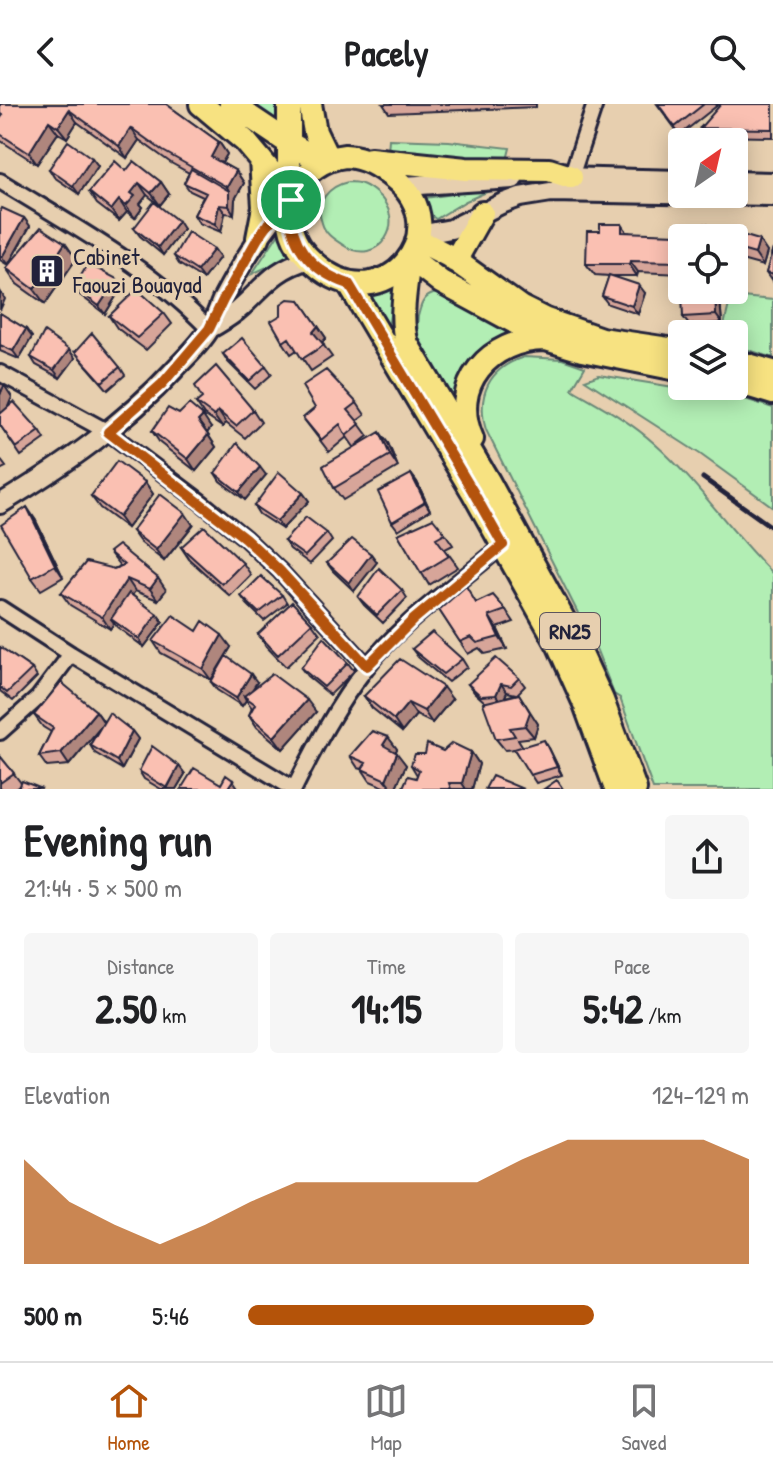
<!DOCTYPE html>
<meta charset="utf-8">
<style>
:root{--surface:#fff;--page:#f6f6f6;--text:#202124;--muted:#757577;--line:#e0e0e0;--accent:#b45309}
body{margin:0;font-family:"Patrick Hand",sans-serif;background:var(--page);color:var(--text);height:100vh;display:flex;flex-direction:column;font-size:30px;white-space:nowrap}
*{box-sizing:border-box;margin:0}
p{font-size:26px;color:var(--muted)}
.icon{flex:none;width:44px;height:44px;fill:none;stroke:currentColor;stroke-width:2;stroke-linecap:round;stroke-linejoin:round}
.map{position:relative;height:685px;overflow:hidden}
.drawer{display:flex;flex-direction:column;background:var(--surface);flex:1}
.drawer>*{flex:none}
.needle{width:52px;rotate:34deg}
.fabs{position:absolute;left:668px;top:24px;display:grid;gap:16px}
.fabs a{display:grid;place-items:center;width:80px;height:80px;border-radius:8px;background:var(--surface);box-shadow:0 4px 20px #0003;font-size:40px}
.pin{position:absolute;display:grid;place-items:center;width:68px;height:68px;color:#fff;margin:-34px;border:4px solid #fff;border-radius:50%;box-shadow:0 2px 8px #0007}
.round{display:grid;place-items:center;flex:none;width:84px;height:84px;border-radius:8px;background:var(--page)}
.headline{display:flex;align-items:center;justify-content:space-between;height:136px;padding:0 24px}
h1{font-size:44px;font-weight:800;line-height:60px}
.metrics{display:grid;grid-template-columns:repeat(3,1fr);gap:12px;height:136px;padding:8px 24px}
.metrics div{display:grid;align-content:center;border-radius:8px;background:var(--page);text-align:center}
.metrics b{font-size:40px;font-weight:800}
.metrics small{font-size:22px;font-weight:400}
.metrics p{font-size:22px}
.chart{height:224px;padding:16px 24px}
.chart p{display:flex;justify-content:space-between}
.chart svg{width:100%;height:144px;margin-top:8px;fill:var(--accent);opacity:.7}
ul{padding:0 24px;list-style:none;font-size:26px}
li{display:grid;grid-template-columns:128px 96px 1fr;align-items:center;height:60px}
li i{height:20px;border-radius:10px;background:var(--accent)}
header{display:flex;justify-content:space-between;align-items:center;height:104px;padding:0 24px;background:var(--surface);font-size:36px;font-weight:800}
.tabs{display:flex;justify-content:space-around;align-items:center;height:112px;border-top:2px solid var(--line);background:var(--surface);font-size:22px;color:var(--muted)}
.tabs a{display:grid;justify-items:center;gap:4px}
.tabs .current{color:var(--accent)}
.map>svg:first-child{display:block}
</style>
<header><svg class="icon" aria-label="back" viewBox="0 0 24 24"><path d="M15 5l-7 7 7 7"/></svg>Pacely<svg class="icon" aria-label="search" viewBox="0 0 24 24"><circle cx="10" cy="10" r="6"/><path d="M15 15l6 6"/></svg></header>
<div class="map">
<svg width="773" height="685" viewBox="0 0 773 685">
<rect width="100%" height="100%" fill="#e7cfaf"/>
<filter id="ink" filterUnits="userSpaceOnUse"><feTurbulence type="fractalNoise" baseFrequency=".0125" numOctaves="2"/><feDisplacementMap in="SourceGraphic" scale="16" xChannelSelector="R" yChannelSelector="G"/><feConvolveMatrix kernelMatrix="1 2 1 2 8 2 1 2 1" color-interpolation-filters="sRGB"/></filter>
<g filter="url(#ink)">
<path fill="#b2eeb4" stroke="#6a8878" stroke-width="2" d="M247,0H281L280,23Z
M389,35L449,37L510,44L506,60L388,48Z
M348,78C360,78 367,81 376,89C410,117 378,165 343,141C334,135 325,130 322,119C314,98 329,82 348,78Z
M496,84L466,97L436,115L433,113L424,97L425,94Z
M279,129L297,149L252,170Z
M372,183L394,186L388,224C382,211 369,197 372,183Z
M437,189H442L480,209L513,230C475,243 458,265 453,305C438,278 408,237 420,205C423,195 427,191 437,189Z
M731,192L773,196V254L734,241V230H722Z
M524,253L562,255L585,263L572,285C601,302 630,317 655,340C699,379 731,429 773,470V685H653L620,594L614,590L597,547L486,326C476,291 489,264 524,253Z
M599,271L742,294L773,304V403L700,350L585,276Z"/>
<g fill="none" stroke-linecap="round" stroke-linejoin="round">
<g stroke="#22223b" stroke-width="20">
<path id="minor" d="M571,73L595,0
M0,77C73,122 150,163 209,225
M0,269L108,328L201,398L245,434L280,467L367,562
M0,504L71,550L294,685
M0,628L38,594L71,550
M294,685C315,643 337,601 366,564C403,516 457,481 503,441"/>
</g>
<g stroke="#22223b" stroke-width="24">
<path id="tertiary" d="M559,73L682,76
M734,77L773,78
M404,82L513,75
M419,131L451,125L501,100L520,93L551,88L773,92
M209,225C218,220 228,214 237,207C265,183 270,167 309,155
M0,400C63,362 124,320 174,266C186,253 201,240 210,224C215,216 218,205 222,196C240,162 263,122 291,96"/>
</g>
<g stroke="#22223b" stroke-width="28">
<path id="primary" d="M201,0L245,37L292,93
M231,0L289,39L322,58
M289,0V60L295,85
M310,0L315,28L328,55
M345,52C365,53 379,62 394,74C460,126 384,220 316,161C310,156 304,150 299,143C274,104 301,57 345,52Z
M370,55L466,65L549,66L571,73
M258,134L264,103L261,56
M418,136L449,152L520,203L546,216L601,235L682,247
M410,154L441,178L546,235L582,246L682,266
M409,155C406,183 399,213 407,240L488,377L574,535L602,596L635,685
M455,157L482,109
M349,180L472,386L559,542L585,600L616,685
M734,257L773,268
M734,277L773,289
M472,335C448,281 490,235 545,235"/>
</g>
<use href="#minor" stroke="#e7cfaf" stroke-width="14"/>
<use href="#tertiary" stroke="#e7cfaf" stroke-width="18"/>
<use href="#primary" stroke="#f7e281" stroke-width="22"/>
<path stroke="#22223b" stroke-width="5" d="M703,374L773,424"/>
</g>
<path fill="#d7a599" stroke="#22223b" stroke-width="2" fill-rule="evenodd" d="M0,0H166L219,38L227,50L222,59L236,67L244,79L235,95L234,110L225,109L221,128L199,119L194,111L203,93L190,87L184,79L189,69L171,59L139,36L127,54L77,18L67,34L58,29L37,60L1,37L0,38Z
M383,0H536V3L389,9Z
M657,0H719L680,31Z
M773,0V33L706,32L700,24Z
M92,54L98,62L79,90L54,73L49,65Z
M126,67L161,78L169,90L160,101L147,91L140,100L143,103L135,114L127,108L119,117L97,100L89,88Z
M0,108L24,114L30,122L8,161L0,156Z
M622,120L627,128L682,137V170L638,168L637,172H610L645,189L638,210L608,200L602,192L609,172L595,171L586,160L600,127Z
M134,124L183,125L163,151L140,132Z
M734,134L767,148L763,162L734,154Z
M65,139L76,155L45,200L17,180L6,164Z
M214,145L220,153L203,175L179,160L174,152Z
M773,145V179L766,169Z
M74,183H122L105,210L80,191Z
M300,196L326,234L322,239L332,253L311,267L297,246L291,250L283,238L281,211Z
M720,196L722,219L689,221L683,213Z
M0,209L26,225L32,233L19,255L0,247Z
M164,209L172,220L146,246L117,224L109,212Z
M69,246L75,254L60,274L36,261L31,253Z
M75,248L120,263L125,271L108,286Z
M223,250L266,262L272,270L255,285L228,258Z
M12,293L8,303L40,327L45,335L21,352L0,321Z
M196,299L253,306L261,318L245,334L226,319L222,323L204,311Z
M357,299L365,311L357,317L368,332L358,340L388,339L398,363L343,396L334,384L354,343L347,333L329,348L303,314Z
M179,310L211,324L207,329L216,343L196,367L160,339L152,327Z
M0,355L6,363L0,366Z
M215,369L266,371L245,396L220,377Z
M411,370L417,378L430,406L398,426L392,418Z
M145,378L153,390L127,424L100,404L91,392Z
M303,389L309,397L282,425L259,410L254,402Z
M35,415L63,473L41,486L32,474Z
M193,421L164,457L140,438L132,427Z
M327,429L332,437L310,460L290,445L284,437Z
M445,429L453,441L445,445L458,463L429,481L398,430Z
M181,443L243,459L251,471L230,492L189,455Z
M109,448L166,486L158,496L135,487L132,491L157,510L163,518L144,543L117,523L114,519L110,525L70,501L61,489L120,462Z
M371,450L377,458L354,487L333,467L327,459Z
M402,486L407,494L383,519L364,501L358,493Z
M282,491L287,499L264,517L247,500L241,492Z
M477,498L506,506L514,518L497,524L507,545L485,550L479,544L468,550L439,506Z
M312,519L320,530L286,563L266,542L258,530Z
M197,527L231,543L211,576L161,549L153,537Z
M0,543L32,565L37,573L13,597L0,587Z
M412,545L462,555L467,563L448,578L418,553Z
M348,559L354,567L330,591L307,572L301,564Z
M519,574L525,582L517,590L538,620L534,633L518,635L523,643L549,644L562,671L536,679L514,645H515L505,646L496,635L486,599L474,588L468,580ZM507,588L516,590L505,593Z
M211,578H257L252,586L316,608L283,645L257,623L249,611L252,604L246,596L242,602L217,586Z
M364,592L452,595L432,619L416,611L402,628L372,604Z
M96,607L104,618L132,627L138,635L122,665L95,649L90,641L100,624L69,661L47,663L39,652L51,628L43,623L34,611Z
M388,633L397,645L395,648L406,661L395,685H389L370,677L362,665L358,664L350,652Z
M443,647L471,648L479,660L472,685H404L403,683L416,674L417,671L411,661L425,650Z
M0,652L21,679L20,682L16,685H0Z
M179,662L185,670L176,685H161L144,675L139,667Z"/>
<path fill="#af867d" stroke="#22223b" stroke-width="2" d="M69,6L77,18L67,34L58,23Z
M49,17L58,29L37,60L29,49Z
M131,24L139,36L127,54L119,42Z
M219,38L227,50L219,64L211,53Z
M92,54L98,62L79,90L73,82Z
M236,67L244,79L235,95L234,110L229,102V87L227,83Z
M161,78L169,90L160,101L151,89Z
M139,79L147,91L140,100L143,103L135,114L126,102L131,89Z
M119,96L127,108L119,117L111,106Z
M219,101L225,109L221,128L215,120Z
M24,114L30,122L8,161L2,153Z
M178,117L183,125L163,151L158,143Z
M677,130L682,137V151L677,143Z
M759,136L767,148L763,162L755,150Z
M65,139L76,155L45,200L34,185Z
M214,145L220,153L203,175L197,167Z
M630,157L638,168L637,172L629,160Z
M117,175L122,183L105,210L99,202Z
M639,181L645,189L638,210L632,202Z
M0,187L5,195L0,206Z
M715,188L720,196L722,219L716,211Z
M318,222L326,234L321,240L313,228Z
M26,225L32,233L19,255L13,247Z
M69,246L75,254L60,274L54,266Z
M4,281L12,293L3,315L0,310V291Z
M218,307L226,319L222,323L214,312Z
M203,312L211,324L207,329L198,317Z
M380,328L388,339L398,363L390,351Z
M208,331L216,343L196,367L188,355Z
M260,363L266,371L245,396L239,388Z
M411,370L417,378L430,406L425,398Z
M145,378L153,390L127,424L119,413Z
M303,389L309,397L282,425L277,417Z
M27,403L35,415L63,473L55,461Z
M185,409L193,421L164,457L156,446Z
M371,450L377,458L354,487L349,479Z
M158,474L166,486L158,496L150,485Z
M127,475L135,487L115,517L111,515L114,519L110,525L102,513Z
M157,510L163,518L144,543L139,535Z
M489,512L497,524L507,545L499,533Z
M222,531L231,543L211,576L203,565Z
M251,570L257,578L247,594L244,592L246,596L242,602L236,594Z
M501,580L507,588L502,599L496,591Z
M443,583L452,595L432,619L424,607Z
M519,590L538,620L534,633L525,622Z
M307,596L316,608L283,645L274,633Z
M408,599L416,611L402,628L394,616Z
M96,607L104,619L69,661L61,649Z
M132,627L138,635L122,665L117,657Z
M388,633L397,645L392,653L383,641Z
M544,636L549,644L562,671L557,663Z
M471,648L479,660L472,685H466L462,679Z
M397,649L406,661L395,685H393L386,676Z
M179,662L185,670L176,685H167Z
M233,676L239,685H227Z"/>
<path fill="#fac0b2" stroke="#22223b" stroke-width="2" d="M0,0H166L219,38L211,53L236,67L227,83L163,47L131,24L119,42L69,6L58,23L49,17L29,49L0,30V15L3,11L0,9Z
M658,0H704L675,23Z
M721,0H773V25L700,24Z
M68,37L92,54L73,82L49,65Z
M115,57L126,67L134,57L161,78L151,89L139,79L131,89L135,92L126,102L119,96L111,106L89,88Z
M191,65L229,87V102L219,101L215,120L194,111L206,89L184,79Z
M154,98L178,117L158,143L134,124Z
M2,104L24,114L2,153L0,151V108Z
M600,120H622V128L677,130V143H682V158L630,157L629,160H586L587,127H600Z
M705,120L759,136L755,150L734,144V134H692L695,125L703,127Z
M41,123L65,139L34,185L6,164Z
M188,128L214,145L197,167L174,152Z
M773,145V171L766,169Z
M88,160L117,175L99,202L74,183Z
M609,171L639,181L632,202L602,192Z
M137,185L164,209L137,234L109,212Z
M715,188L716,211L683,213L682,189Z
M288,195L300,196L318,222L313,228L324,241L302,255L289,234L283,238L271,217L281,211V200Z
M0,209L26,225L13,247L0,241Z
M44,228L69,246L54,266L31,253Z
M92,229L120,263L102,278L75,248Z
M242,234L266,262L249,277L223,250Z
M216,262L253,306L236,322L218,307L214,312L196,299L202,294L195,282Z
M326,266L357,299L348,306L360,320L346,332L340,320L321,336L303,314L315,304L302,282Z
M0,279L4,281L0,291Z
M14,298L40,327L16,344L0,321V310Z
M189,300L203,312L198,317L208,331L188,355L152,327L168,304L179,310Z
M380,328L390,351L334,384L323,362Z
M237,339L260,363L239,388L215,369Z
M117,357L145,378L119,413L91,392Z
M279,368L303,389L277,417L254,402Z
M411,370L425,398L392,418L378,388Z
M160,390L185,409L156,446L132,427Z
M27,403L55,461L32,474L1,421Z
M306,413L327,429L305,452L284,437Z
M433,414L445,429L436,434L449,452L421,469L398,430Z
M204,422L243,459L222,480L181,443Z
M352,435L371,450L349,479L327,459Z
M118,441L158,474L150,485L127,475L102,513L61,489L86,458L114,465L124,461L109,448Z
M379,464L402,486L377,511L358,493Z
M261,472L282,491L259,509L241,492Z
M466,482L476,499L493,491L506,506L489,512L499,533L477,539L471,533L460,538L439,506Z
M129,489L157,510L139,535L111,515Z
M292,498L312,519L278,551L258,530Z
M173,511L197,527L203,517L222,531L203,565L153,537Z
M432,528L462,555L443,570L412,545Z
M324,533L348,559L324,583L301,564Z
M0,543L32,565L7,589L0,583Z
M226,552L251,570L236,594L211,578Z
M496,554L519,574L511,582L501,580L496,591L481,592L468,580Z
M400,555L443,583L424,607L408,599L394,616L364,592Z
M272,570L307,596L274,633L249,611L255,600L244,592Z
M61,578L96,607L61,649L39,652L53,624L34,611Z
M519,590L530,608L525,622L510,624L515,632L496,635L483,599Z
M109,609L132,627L117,657L90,641Z
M372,627L388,633L383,641L397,649L386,676L362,665L366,659L350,652Z
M544,636L557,663L530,671L514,645Z
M452,639L471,648L462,679H449L451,685H407L403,683L408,672L416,674L419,666L411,661L415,650H425L427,640L443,647Z
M152,642L179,662L167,684L139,667Z
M0,652L14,669L0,679Z
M194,664L221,680L226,671L233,676L227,685H181Z
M492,672L523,685H485Z
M557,676L563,685H544Z
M22,677L42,685H19Z"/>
</g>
<g fill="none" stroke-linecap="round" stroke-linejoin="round" filter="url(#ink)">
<g stroke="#fff" stroke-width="16">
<path id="route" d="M291,96C286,137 310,167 349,180L472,386L503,441L413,516L367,562L280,467L245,434L108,328L162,280L209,225L223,196L258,134L268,120Z"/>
</g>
<use href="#route" stroke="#b45309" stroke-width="10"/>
</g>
<defs>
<g id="building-square" transform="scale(1.8)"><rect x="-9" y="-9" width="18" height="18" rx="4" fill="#22223b" stroke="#e7cfaf"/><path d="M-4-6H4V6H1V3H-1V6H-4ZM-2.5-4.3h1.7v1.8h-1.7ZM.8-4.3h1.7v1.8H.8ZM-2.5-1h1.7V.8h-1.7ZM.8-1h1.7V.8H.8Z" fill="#fff"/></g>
</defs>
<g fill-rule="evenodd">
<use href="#building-square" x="47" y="167"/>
</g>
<g text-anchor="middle" stroke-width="7" stroke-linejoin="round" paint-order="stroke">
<rect fill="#e7cfaf" stroke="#5d565e" stroke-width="2" x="540" y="509" width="60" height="36" rx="6"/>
<g font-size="22" font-weight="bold" fill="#22223b">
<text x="570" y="535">RN25</text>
</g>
<g font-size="24" fill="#22223b" stroke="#e7cfaf" text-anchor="start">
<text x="73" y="161">Cabinet<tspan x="73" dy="28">Faouzi Bouayad</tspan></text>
</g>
</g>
</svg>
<div class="fabs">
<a><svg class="needle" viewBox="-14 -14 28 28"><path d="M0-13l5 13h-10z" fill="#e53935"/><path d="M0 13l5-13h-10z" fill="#757577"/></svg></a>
<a><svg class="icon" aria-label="locate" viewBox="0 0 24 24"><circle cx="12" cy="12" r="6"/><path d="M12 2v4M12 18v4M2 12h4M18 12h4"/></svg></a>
<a><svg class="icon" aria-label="layers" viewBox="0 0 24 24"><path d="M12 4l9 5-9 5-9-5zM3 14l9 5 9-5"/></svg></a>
</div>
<div class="pin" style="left:291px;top:96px;background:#1e9e55"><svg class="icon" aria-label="arrive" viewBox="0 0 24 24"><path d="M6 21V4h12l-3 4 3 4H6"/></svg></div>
</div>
<section class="drawer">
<div class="headline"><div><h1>Evening run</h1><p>21:44 · 5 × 500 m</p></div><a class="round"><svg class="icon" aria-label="share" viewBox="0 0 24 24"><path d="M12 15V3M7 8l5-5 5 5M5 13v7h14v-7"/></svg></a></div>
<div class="metrics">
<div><p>Distance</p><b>2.50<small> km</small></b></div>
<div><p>Time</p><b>14:15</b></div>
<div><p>Pace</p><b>5:42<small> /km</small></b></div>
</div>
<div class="chart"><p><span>Elevation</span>124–129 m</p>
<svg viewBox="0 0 160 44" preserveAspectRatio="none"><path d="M0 44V12L10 25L20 32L30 38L40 32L50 25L60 19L70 19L80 19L90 19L100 19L110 12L120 6L130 6L140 6L150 6L160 12V44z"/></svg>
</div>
<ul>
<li><b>500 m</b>5:46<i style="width:69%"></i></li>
</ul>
</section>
<nav class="tabs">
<a class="current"><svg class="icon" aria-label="home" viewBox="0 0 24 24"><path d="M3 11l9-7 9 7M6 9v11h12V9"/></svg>Home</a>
<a><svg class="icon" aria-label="map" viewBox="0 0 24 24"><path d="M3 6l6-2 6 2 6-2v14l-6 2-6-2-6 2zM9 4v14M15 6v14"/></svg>Map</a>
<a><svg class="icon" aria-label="saved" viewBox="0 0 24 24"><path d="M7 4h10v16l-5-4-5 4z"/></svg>Saved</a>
</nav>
